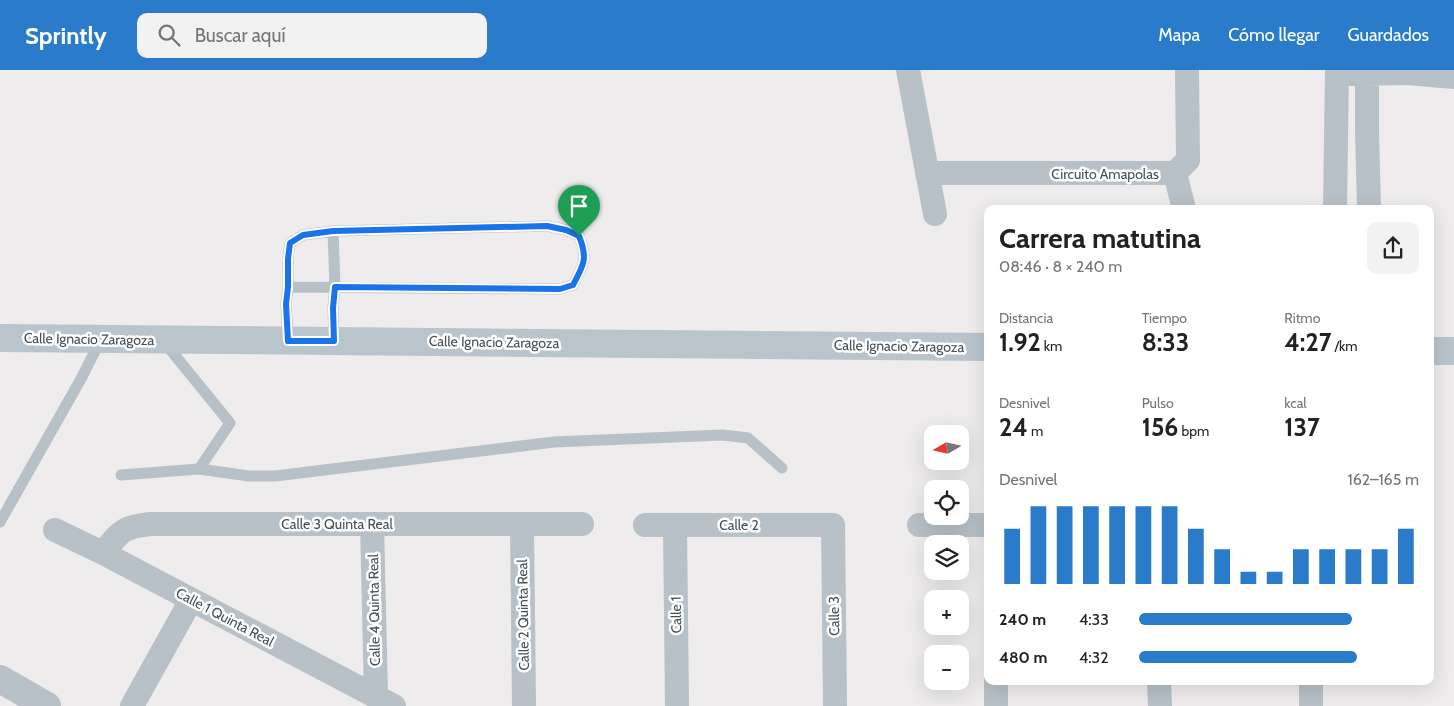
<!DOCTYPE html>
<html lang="es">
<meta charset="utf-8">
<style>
:root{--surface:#fff;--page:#f2f2f2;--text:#222;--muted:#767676;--accent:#2a7cca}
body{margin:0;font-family:Cabin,sans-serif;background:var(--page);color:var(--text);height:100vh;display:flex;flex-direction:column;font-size:19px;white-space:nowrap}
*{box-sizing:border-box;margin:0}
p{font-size:16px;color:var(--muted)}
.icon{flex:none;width:28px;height:28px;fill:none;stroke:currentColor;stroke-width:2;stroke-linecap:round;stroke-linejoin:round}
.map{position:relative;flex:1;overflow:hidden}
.panel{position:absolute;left:984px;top:135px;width:450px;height:480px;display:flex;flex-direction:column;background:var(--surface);border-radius:10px;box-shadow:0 5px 20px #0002}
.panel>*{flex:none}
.needle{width:32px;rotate:261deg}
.fabs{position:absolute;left:924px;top:355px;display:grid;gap:10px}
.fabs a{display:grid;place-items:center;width:45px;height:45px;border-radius:10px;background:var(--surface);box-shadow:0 5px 20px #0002;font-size:25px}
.pin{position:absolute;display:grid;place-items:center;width:42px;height:42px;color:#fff;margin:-51px -21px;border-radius:50% 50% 50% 0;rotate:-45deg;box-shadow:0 0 5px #0007}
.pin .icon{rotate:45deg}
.round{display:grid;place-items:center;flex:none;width:52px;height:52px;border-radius:10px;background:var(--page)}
.overview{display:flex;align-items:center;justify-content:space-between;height:85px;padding:0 15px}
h1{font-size:28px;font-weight:700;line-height:38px}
.stats{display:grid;grid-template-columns:repeat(3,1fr);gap:8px;height:85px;padding:5px 15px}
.stats div{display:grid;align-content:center}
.stats b{font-size:25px;font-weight:700}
.stats small{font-size:14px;font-weight:400}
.stats p{font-size:14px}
.chart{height:140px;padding:10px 15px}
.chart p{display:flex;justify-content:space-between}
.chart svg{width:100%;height:90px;margin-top:5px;stroke:var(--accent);stroke-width:6}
ul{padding:0 15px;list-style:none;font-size:16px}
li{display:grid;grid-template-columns:80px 60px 1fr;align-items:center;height:38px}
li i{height:12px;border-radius:6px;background:var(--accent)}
header{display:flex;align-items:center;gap:30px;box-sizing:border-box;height:70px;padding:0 25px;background:var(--accent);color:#fff}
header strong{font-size:24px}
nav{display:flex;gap:28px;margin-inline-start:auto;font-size:18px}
.search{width:350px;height:45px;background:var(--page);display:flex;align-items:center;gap:12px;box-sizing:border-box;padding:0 18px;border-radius:10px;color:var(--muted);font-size:19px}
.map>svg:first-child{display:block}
</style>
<header>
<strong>Sprintly</strong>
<div class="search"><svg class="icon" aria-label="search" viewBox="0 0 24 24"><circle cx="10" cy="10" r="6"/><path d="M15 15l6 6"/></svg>Buscar aquí</div>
<nav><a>Mapa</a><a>Cómo llegar</a><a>Guardados</a></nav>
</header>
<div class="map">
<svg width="1454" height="636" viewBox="0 0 1454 636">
<rect width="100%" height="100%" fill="#eeecec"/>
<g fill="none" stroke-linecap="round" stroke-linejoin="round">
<path stroke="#b8c1c7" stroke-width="11" d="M333,161L335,217L333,238L334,271
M288,271L286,234L288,217V189L290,173L303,165L333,161L547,156L566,160L579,166C588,188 584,195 573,215L560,219L288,217
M199,399L249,406H275L554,372L723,365L748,368L782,398
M121,405L199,399L230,353L164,272
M0,452L82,307L100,271"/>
<path stroke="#b8c1c7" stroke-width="24" d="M908,0L935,144
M1367,0V62L1369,139
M1351,4L1407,3L1454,7
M927,103H1175L1188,90L1187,0
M1175,103L1184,139
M1335,139L1337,0
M372,454L376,626
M522,455L524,636
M645,455H833L835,636
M675,455L677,636
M919,455H988
M55,460L103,483L394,636
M103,483C120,462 122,457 150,454H582
M996,611V636
M1159,611L1160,636
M132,636L191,530
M1311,636V611"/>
<path stroke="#b8c1c7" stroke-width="28" d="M0,609L47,636"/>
<path stroke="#b9c4cc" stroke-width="28" d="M0,268L988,277
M1430,281H1454"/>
</g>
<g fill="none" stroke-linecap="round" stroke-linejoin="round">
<g stroke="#fff" stroke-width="10">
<path id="route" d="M547,156L566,160L579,166C588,188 584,195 573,215L560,219L335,217L333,238L334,271H288L286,234L288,217V189L290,173L303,165L333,161Z"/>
</g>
<use href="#route" stroke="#1a73e8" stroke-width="6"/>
</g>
<g text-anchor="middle" stroke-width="5" stroke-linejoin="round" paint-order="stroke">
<g font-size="14" fill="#465057" stroke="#fff">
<text x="1105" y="109">Circuito Amapolas</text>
<text transform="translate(89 269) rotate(1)" y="5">Calle Ignacio Zaragoza</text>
<text transform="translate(494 272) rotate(1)" y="5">Calle Ignacio Zaragoza</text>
<text transform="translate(899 276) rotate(1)" y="5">Calle Ignacio Zaragoza</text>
<text x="337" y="459">Calle 3 Quinta Real</text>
<text x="739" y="460">Calle 2</text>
<text transform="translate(374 540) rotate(-91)" y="5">Calle 4 Quinta Real</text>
<text transform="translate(523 545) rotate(-91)" y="5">Calle 2 Quinta Real</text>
<text transform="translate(676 545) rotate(-91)" y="5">Calle 1</text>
<text transform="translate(834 546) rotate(-91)" y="5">Calle 3</text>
<text transform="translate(225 547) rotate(28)" y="5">Calle 1 Quinta Real</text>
</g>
</g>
</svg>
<div class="fabs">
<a><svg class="needle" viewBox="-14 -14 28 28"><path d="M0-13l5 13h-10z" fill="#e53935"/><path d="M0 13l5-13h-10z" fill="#767676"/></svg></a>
<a><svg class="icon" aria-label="locate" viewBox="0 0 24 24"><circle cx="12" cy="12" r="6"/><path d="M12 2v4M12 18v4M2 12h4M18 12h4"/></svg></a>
<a><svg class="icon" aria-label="layers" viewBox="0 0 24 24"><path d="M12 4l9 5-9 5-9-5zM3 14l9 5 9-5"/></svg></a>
<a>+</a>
<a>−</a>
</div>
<div class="pin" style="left:579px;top:166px;background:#1e9e55"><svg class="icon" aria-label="arrive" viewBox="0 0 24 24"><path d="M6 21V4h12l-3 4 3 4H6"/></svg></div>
<section class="panel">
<div class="overview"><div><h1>Carrera matutina</h1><p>08:46 · 8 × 240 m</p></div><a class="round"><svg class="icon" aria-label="share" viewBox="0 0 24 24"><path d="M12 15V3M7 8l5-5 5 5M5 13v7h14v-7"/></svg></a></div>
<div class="stats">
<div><p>Distancia</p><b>1.92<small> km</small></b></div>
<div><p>Tiempo</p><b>8:33</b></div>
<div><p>Ritmo</p><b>4:27<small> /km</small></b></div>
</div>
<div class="stats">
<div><p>Desnivel</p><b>24<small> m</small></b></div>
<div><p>Pulso</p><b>156<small> bpm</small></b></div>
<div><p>kcal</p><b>137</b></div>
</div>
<div class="chart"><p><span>Desnivel</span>162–165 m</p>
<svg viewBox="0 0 160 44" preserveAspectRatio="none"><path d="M5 44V17M15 44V6M25 44V6M35 44V6M45 44V6M55 44V6M65 44V6M75 44V17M85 44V27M95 44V38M105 44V38M115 44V27M125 44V27M135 44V27M145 44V27M155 44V17"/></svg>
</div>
<ul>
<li><b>240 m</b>4:33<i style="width:76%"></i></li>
<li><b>480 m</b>4:32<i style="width:78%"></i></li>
</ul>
</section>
</div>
